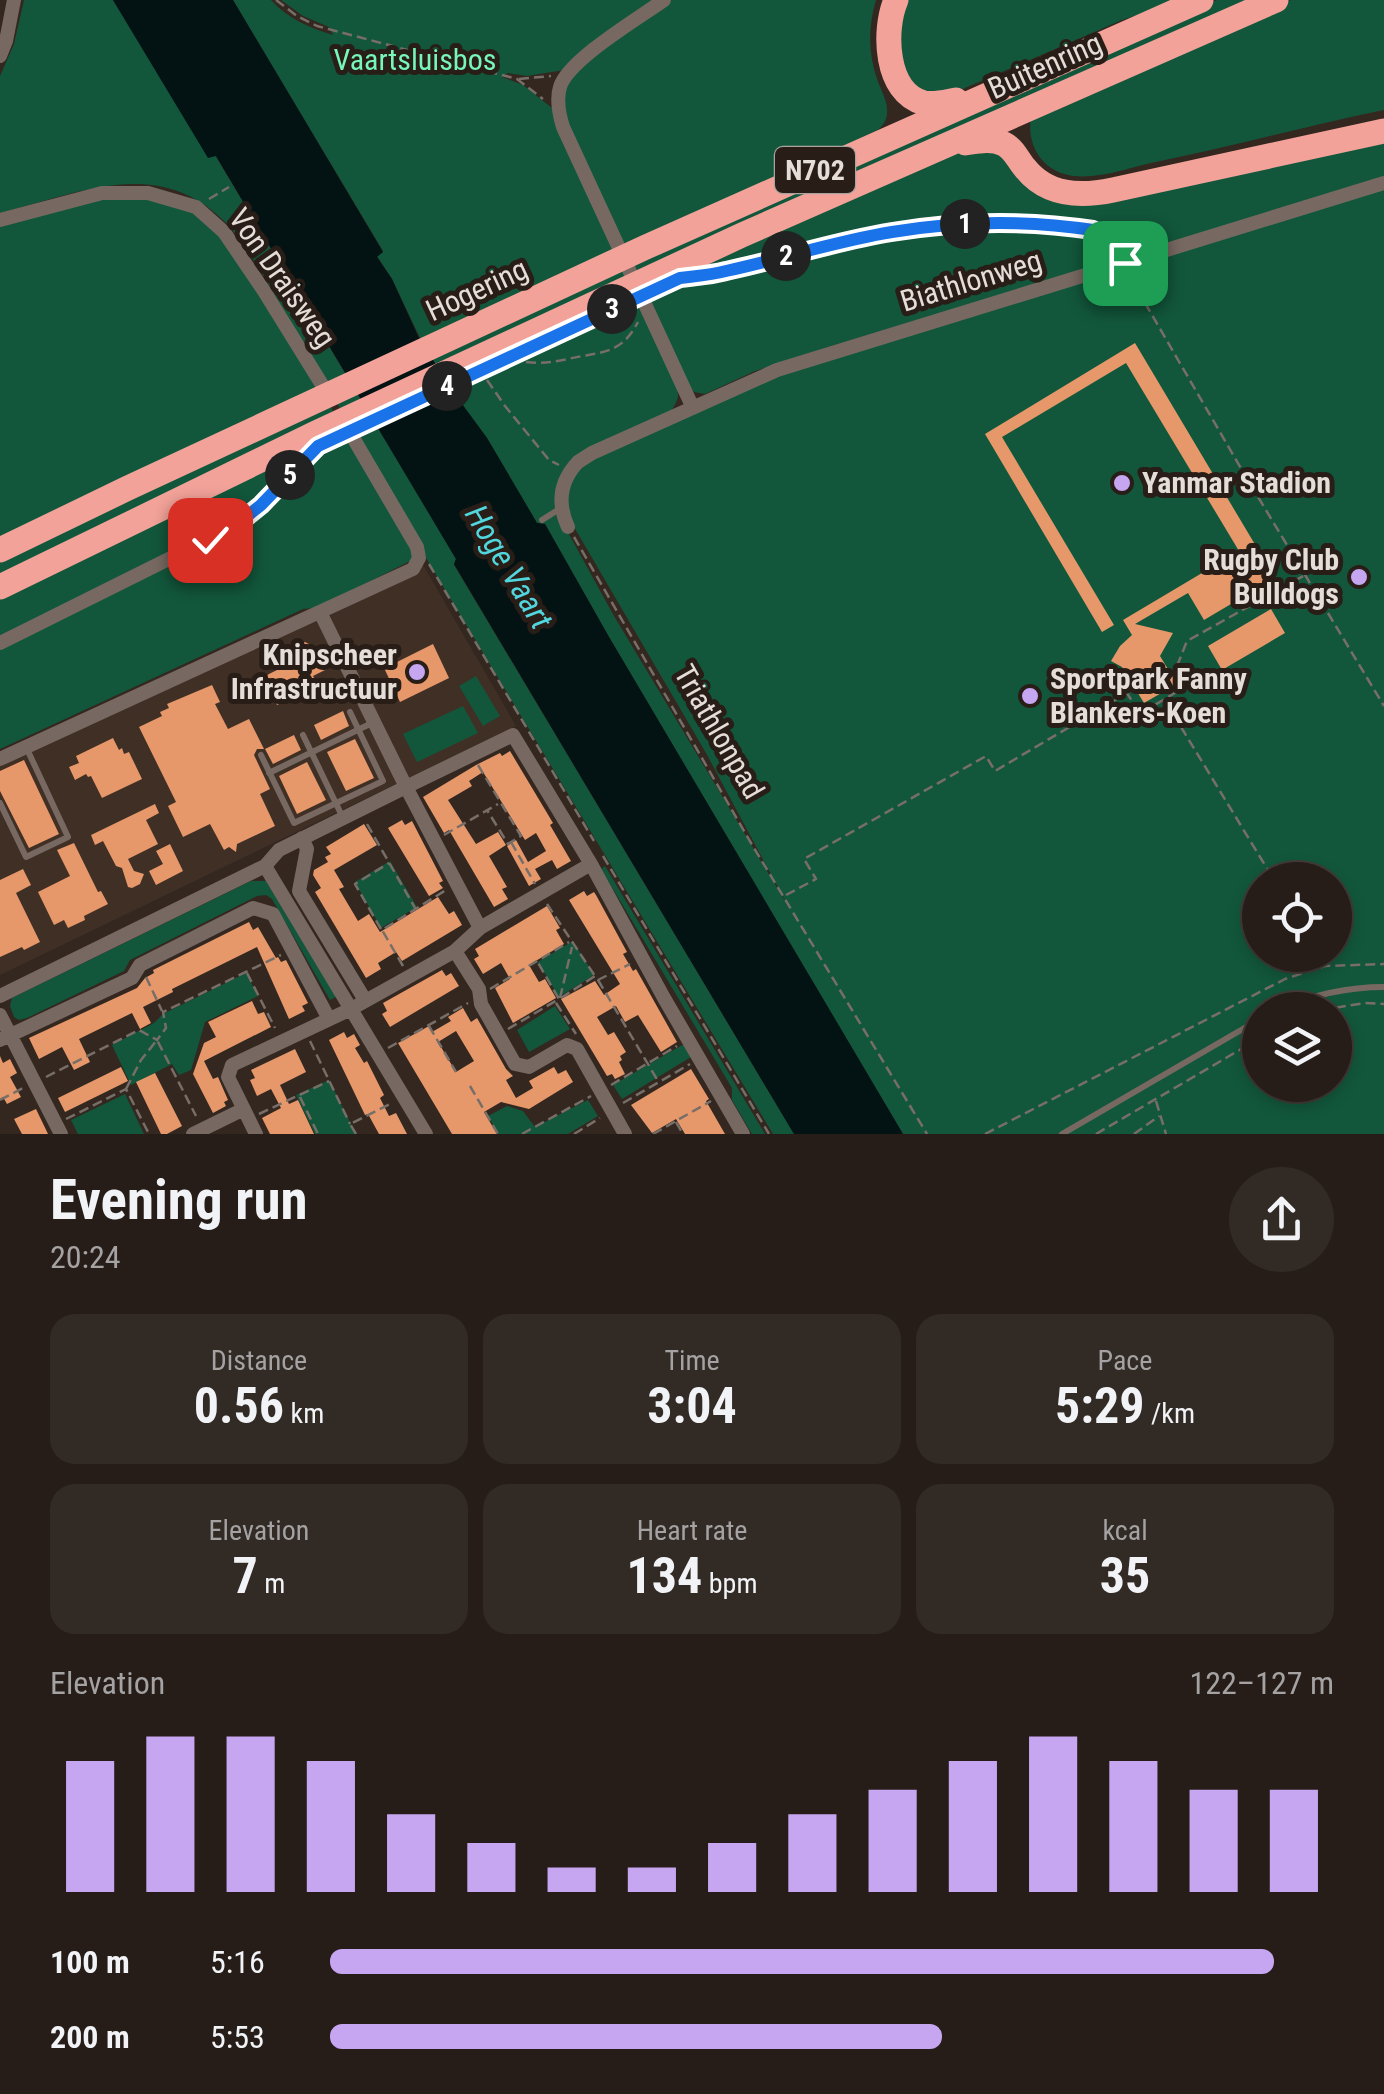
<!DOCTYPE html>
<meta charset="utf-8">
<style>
:root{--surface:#261d18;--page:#322a25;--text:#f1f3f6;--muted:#a4a2a2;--line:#423b37;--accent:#c6a6f0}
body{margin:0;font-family:"Roboto Condensed",sans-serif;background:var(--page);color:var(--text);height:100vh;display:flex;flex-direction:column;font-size:38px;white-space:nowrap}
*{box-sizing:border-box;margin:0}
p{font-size:32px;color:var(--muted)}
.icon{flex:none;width:55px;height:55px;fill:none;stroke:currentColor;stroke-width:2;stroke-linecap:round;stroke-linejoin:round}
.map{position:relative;height:1134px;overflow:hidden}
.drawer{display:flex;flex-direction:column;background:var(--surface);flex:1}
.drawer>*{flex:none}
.controls{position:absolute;left:1242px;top:862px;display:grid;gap:20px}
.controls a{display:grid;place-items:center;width:110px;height:110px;border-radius:50%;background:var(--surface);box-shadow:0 5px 15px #0003,0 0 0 2px var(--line);font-size:50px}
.pin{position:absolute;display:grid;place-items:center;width:85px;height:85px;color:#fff;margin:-42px;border-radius:20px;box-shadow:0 5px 15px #0006}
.km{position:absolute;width:50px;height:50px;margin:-25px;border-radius:50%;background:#222;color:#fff;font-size:28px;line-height:50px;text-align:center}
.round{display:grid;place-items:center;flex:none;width:105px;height:105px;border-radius:52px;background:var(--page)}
.head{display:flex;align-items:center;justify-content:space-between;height:170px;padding:0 50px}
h1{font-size:55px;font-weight:700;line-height:75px}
.stats{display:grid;grid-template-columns:repeat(3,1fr);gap:15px;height:170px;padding:10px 50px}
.stats div{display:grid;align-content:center;border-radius:25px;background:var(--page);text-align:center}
.stats b{font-size:50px;font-weight:700}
.stats small{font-size:28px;font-weight:400}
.stats p{font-size:28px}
.chart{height:280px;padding:20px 50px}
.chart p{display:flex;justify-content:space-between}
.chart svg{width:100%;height:180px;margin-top:10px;stroke:var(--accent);stroke-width:6}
ul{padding:0 50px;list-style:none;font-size:32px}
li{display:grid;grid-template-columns:160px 120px 1fr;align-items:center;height:75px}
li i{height:25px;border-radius:12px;background:var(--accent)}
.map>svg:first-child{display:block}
</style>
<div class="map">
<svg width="1384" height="1134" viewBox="0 0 1384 1134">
<rect width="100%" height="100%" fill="#332720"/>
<path fill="#402f25" d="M419,558L516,726L0,975V751Z"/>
<path fill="#12573b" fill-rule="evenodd" d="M24,0H113L208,157L215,155L456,559L454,565L794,1134H773L432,568L259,268C249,253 239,237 227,224C160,154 79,193 0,213V76L14,44Z
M233,0H271C288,19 310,28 333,35L329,27L303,16L281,0H656L564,70L527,76L508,73L502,77L523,85L552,108L616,251L422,342L392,279L377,256L383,251Z
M672,0H876C868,27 868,52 877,79C880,88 887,100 887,109C888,118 884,125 878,130L625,247L575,140L563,111V95L572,76L608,46Z
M900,0H1184L1122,20L958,91L928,97L908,86L891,25Z
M1217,0H1257L638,276L632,261Z
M1291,0H1384V110C1306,126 1229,147 1151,163C1124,169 1088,183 1061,173C1037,164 1027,140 1031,117L1191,43Z
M1384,140V176L1134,254C1112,251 1115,236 1099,226C1049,217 996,214 945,220L713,270L673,276L959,150L988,145L1048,193Z
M1384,187V1134H903L609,637L545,524L537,523L487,438L451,389L639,301C646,318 679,381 678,395C678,400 674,406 672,410L575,457C558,477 554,491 559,516L614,616L788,906L706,753L567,515C565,481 571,471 601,454L765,379ZM1260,880H1335V955H1260ZM1260,1010H1335V1085H1260Z
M129,192L186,207L226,239L321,390L0,545V222Z
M970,227L1097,234C1104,249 1109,260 1090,268L835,345L755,371L705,394L694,392L686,384L648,297L679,282L810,253Z
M622,265L629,280L438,368L430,355Z
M328,403L337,417L0,578V559Z
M348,437L415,553L410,561L327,603L315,608L303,609L0,749V647L231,535L321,449Z
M319,440L241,515L181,547L0,636V593Z
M476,676L500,716L483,726L459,686Z
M463,706L478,733L417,762L403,734Z
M390,861L417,907L381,928L355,882Z
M605,866L765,1134H752L732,1100V1088L601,869Z
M251,881H266L336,997L330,1000L272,899L266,895L257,896L130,960L124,971L27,1018L19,1020L14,1017L10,1006L12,998Z
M573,941L594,975L559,997L538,962Z
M246,973L258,996L205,1022L191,1070L179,1075L172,1064L131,1085L112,1045L154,1023L163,1014Z
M555,1006L570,1029L529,1052L517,1030Z
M684,1044L691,1057L622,1099L613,1085Z
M329,1080L356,1134H315L296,1095Z
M125,1094L144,1134H78L71,1120Z
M588,1100L598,1116L568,1134H498L488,1116L507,1106L523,1111L535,1127Z"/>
<path fill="#031213" d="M113,0H233L383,252L377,257L392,279L418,336L451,389L487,438L537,523L545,524L609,637L903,1134H794L454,564L456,559L216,156L208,158Z"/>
<path fill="#e7986a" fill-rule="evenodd" d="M1135,343L1275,578L1204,620L1188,593L1135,624L1173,633L1160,656L1177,684L1144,703L1122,667L1111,661L1120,646L1132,635L1123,620L1239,551L1126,363L1002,437L1114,625L1102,632L985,434Z
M1271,609L1285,633L1222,670L1208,646Z
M305,642L316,648L327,669L313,676L318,685L277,705L263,677L291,663L284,650Z
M433,644L449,678L400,702L385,670L392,667L391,665Z
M212,685L220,702L215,704L228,729L249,719L264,749H257L254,755L270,789L260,794L275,826L237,844L236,852L229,847L224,850L210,824L183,837L168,806L176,802L139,727L162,716L160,712L169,708L167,704Z
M343,711L349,726L321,740L314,725Z
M294,735L301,750L273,764L265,749Z
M113,738L119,750L122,748L124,754L129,752L142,779L102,798L91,776L88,777L86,774L75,780L69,767L79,763L76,756Z
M355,739L374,778L346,791L327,752Z
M510,751L553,823L550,825L571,861L557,869L552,860L535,869L541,879L529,886L507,846L516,840L528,862L546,851L536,833L525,840L483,772L469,781L472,786L448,800L476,844L498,832L506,845L489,856L507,887L502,889L508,899L494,907L449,830L444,833L423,797L476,765L500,753L502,756Z
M24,760L59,834L29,848L0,791V771Z
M307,762L326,800L297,814L279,776Z
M155,804L159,813L146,820L158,844L128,859L134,871L144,874L140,884L132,888L128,887L122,868L116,866L103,841L95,845L91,835Z
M402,820L405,825L412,821L443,881L439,883L443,888L429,896L388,828Z
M364,824L377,845L334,870L344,887L339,889L358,921L369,914L380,932L438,897L449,914L454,911L462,925L402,961L396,952L378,963L381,969L366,978L315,892L321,888L313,875L314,870L328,862L325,857L331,854L326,847Z
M74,843L98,892L101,891L108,904L84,916L85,920L68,928L64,920L54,925L38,892L70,876L57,850Z
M170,844L183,871L156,885L149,871L163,864L156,851Z
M23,869L31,885L16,893L40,942L24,950L22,947L0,957V880Z
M584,891L587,896L594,892L596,895L627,952L623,954L633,971L636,969L677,1042L661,1052L638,1015L625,1022L616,1006L597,1017L608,1035L614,1032L626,1052L620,1056L622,1060L619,1062L625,1074L615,1079L612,1074L607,1076L561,999L595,981L604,995L620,984L569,900Z
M547,906L560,928L556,930L564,944L529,965L539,982L545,979L556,998L513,1023L495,988L510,979L501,963L483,974L474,959L479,956L475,949Z
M249,922L253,930L258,927L276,958L278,957L281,962L286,960L308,1003L302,1006L305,1011L289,1019L257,947L172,989L173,992L143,1007L151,1023L140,1029L132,1013L79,1039L90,1062L74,1070L62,1047L39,1059L29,1038L137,988L145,978L154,973L153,970Z
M442,970L446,976L451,973L459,986L390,1027L382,1014L387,1011L383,1003Z
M252,1001L258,1014L264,1012L271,1027L204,1061L213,1079L218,1077L228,1100L224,1102L226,1106L213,1113L193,1074L204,1043L216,1037L208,1022Z
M463,1008L471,1022L477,1018L506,1069L513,1076L506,1080L516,1098L533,1088L529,1081L554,1067L558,1074L566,1070L573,1082L529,1109L501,1102L484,1112L497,1134H452L398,1043L429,1026L432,1032L451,1021L448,1017ZM456,1031L474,1061L456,1072L438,1042Z
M344,1032L347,1038L354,1034L360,1045L355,1048L364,1063L367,1061L384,1095L380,1098L389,1116L396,1113L407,1134H379L368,1114L365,1115L329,1040Z
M295,1049L306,1072L280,1085L289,1104L298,1100L314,1134H270L262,1118L281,1108L271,1089L257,1096L250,1080L255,1078L251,1070Z
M0,1056L3,1063L10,1059L17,1073L10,1077L21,1097L7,1104L3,1097L0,1099Z
M121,1067L128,1081L65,1112L58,1098Z
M691,1069L709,1099L706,1101L725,1134H685L676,1119L652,1133L631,1105Z
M155,1073L182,1126L167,1134H161L136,1082Z
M36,1109L48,1134H22L14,1119Z"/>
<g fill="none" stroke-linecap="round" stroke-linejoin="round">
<path stroke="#786e68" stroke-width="2.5" stroke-dasharray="10 5" stroke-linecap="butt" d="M276,0L297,16L317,26L517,79L543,99
M519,79L551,76
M209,199L229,187
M1130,277L1246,477L1384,706
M526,362C541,364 554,362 568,359C601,351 620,356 638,322
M487,380L505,406L549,460L559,465
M574,537L751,843L927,1134
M429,564L594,841
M1181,727L1274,880
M478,765L521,836L508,844L487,810
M367,824L415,908
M444,835L498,804
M511,842L535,884
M603,856L769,1134
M786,895L816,879L804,859L986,756L995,771L1127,693L1140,714L1188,685L1177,666L1187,641L1305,575
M547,904L595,976
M381,929L355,884L389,863
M1318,955L1324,965
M403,966L382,930L446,890
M247,973L275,1028
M146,977L162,1011
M598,980L658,1081
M490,989L569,942
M560,998L572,947
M561,998L595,976L598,980L630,964
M556,1003L576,1034
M1321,1010L1365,1003L1384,1004
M429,1026L456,1072
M508,1029L559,999L537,961
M310,1041L350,1124
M388,1048L468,1003
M46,1077L139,1030L157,1040L166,1028L163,1012L281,955
M611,1085L677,1046
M470,1086L498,1134
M126,1089L141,1060L157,1040L196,1116
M300,1097L318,1134
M0,1100L25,1087
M1156,1101L1166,1134
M623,1103L690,1064
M259,1114L329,1081
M66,1119L126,1089L149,1134
M676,1122L683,1134
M356,1134L350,1124L392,1103
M522,1134L591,1096
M574,1134L600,1118
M653,1134L711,1101
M985,1134L1285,979L1325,966L1384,964
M1096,1134L1260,1038
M1134,1134L1159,1116"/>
<path stroke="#776961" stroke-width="6" d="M542,520L561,508
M303,735L343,818
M261,755L294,823L383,781L350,712
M269,773L372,723
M0,803L26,857L68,837L27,749
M1277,1010C1312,995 1346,987 1384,987
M1062,1134L1260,1019"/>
<path stroke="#776961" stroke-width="14" d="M664,0C639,18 568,60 560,87C556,100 559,114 563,127L693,408
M0,56L6,41L14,0
M0,220L102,193H148L196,207L224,232L264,291L329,396
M620,305C640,296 661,283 683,278C708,272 734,270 759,263C874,233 973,212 1093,230C1109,236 1111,251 1116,266
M568,527C557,503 560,481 578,462L592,453L777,370L1384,183
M0,643L235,526L261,505L318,446L550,338
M0,759L413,569L419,558L417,547L345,424
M302,838L307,849L299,891L365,1000
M265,866L426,1134
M480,928L406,787L513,735L591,864
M455,951L479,989L481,1004L515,1064L529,1067L567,1045L577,1049L625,1134
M0,996L265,866L279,850L406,787L320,612
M0,1015L61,1134
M0,1040L132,978L140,965L253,908L273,914L329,1019
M193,1134L244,1109
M256,1134L228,1077L232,1065L351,1009L455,951L480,928L591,864L664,998L743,1134"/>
<path stroke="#f2a298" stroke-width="25" d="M896,0C883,30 885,93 924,103C935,105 945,102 956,100
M965,143C978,141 992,138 1004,144C1014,149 1018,160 1025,168C1047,196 1080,197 1113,190L1384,131
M0,550L128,488L646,247L1201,0
M0,587L316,433L742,235L1276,0"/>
</g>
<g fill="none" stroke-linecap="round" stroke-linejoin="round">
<g stroke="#fff" stroke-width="20">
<path id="route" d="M210,540L235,526L261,505L318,446L680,278C696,276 711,275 726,271C782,259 836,241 892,232C958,221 1027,220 1093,230C1109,236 1111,251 1116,266L1125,263"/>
</g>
<use href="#route" stroke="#1a73e8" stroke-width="12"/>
</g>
<g fill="#c6a6f0" stroke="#291d17" stroke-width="4">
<circle cx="1122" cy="483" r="10"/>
<circle cx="1359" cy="577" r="10"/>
<circle cx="417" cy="672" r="10"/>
<circle cx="1030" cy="696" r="10"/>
</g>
<g text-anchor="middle" stroke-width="10" stroke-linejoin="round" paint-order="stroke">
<rect fill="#291d17" stroke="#ada39e" stroke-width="2.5" x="775" y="147" width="80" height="46" rx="8"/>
<g font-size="28" font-weight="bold" fill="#e5ddd8">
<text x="815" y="180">N702</text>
</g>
<g font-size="30" fill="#76f6b9" stroke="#291d17">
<text x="415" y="70">Vaartsluisbos</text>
</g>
<g font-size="30" fill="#e5ddd8" stroke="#291d17">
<text transform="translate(1045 66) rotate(-24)" y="10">Buitenring</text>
<text transform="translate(282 278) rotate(55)" y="10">Von Draisweg</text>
<text transform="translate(971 281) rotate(-17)" y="10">Biathlonweg</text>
<text transform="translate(477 290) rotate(-25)" y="10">Hogering</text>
<text transform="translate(719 732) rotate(60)" y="10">Triathlonpad</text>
</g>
<g font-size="30" font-weight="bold" fill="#e5ddd8" stroke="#291d17" text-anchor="start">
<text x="1142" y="493">Yanmar Stadion</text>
<text x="1339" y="570" text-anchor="end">Rugby Club<tspan x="1339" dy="34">Bulldogs</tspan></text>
<text x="397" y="665" text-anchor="end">Knipscheer<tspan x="397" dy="34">Infrastructuur</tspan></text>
<text x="1050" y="689">Sportpark Fanny<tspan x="1050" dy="34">Blankers-Koen</tspan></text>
</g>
<g font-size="32" font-style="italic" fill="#51d6de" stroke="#291d17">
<text transform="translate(509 567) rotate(59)" y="11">Hoge Vaart</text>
</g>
</g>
</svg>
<div class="controls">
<a><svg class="icon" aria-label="locate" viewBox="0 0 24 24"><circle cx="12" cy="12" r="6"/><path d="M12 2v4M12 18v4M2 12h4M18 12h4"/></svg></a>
<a><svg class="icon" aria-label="layers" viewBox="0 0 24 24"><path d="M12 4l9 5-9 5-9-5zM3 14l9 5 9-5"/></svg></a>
</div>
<div class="pin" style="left:1125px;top:263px;background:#1e9e55"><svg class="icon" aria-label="arrive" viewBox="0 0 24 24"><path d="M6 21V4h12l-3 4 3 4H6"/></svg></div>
<div class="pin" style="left:210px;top:540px;background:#d93025"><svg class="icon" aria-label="check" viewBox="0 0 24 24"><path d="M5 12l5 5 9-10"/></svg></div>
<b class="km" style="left:965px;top:224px">1</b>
<b class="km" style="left:786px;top:256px">2</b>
<b class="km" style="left:612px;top:309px">3</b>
<b class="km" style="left:447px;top:386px">4</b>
<b class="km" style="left:290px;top:475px">5</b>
</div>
<section class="drawer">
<div class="head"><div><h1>Evening run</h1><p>20:24</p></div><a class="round"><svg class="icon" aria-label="share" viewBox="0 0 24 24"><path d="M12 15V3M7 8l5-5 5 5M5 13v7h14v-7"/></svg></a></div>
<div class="stats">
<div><p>Distance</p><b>0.56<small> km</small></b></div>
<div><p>Time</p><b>3:04</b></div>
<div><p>Pace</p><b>5:29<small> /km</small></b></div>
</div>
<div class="stats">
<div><p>Elevation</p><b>7<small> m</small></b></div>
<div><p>Heart rate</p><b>134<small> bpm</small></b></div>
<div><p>kcal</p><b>35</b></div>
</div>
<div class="chart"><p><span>Elevation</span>122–127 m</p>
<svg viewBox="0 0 160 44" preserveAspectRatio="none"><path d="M5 44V12M15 44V6M25 44V6M35 44V12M45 44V25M55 44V32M65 44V38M75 44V38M85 44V32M95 44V25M105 44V19M115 44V12M125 44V6M135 44V12M145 44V19M155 44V19"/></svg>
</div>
<ul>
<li><b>100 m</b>5:16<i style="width:94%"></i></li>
<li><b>200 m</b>5:53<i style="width:61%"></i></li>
</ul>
</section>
